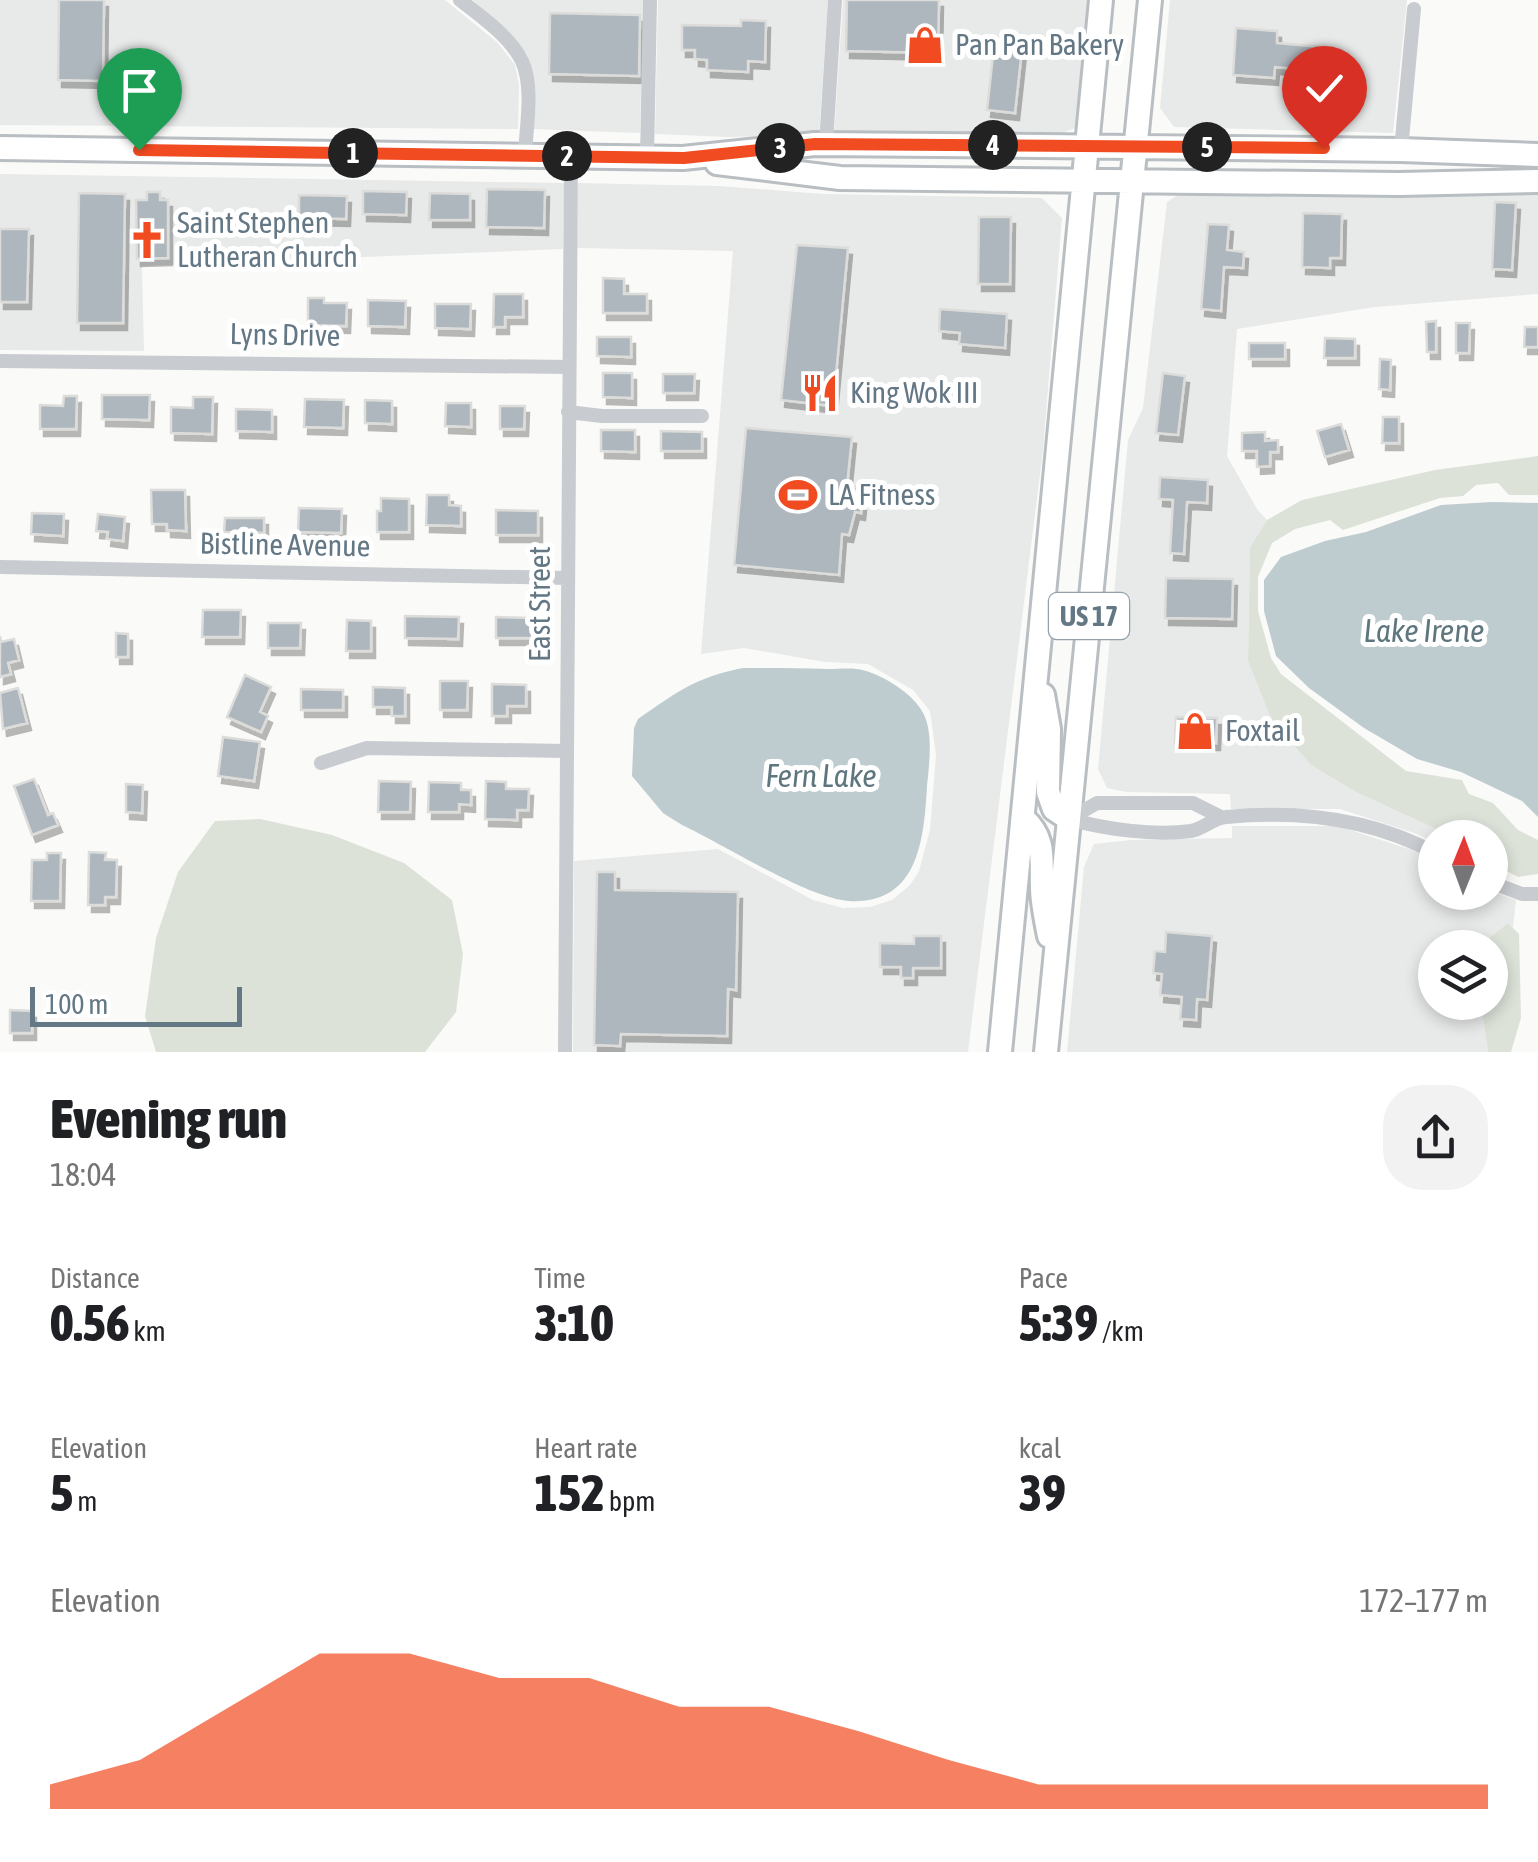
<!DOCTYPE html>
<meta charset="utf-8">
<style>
:root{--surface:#fff;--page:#f2f2f2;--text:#202124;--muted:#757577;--accent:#f14b21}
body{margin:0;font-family:"Asap Condensed",sans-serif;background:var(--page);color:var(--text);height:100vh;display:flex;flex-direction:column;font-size:38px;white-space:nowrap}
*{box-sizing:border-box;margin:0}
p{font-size:32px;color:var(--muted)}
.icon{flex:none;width:55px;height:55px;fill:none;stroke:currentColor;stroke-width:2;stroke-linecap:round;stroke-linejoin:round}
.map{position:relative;height:1052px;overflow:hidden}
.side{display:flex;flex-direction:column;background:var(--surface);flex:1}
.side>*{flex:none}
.needle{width:65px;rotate:1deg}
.tools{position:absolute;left:1418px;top:820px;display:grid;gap:20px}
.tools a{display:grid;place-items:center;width:90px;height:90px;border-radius:50%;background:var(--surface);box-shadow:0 5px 15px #0003;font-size:50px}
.scale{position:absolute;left:30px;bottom:25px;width:212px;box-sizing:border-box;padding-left:10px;border:5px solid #637785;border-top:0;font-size:28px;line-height:35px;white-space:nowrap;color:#637785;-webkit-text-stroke:8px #fff;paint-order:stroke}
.pin{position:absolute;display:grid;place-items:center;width:85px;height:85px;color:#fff;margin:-102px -42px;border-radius:50% 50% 50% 0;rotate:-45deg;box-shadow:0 0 10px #0007}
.pin .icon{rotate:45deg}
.km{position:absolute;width:50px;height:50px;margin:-25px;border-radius:50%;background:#222;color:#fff;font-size:28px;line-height:50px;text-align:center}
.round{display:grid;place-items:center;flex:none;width:105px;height:105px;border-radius:40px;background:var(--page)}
.summary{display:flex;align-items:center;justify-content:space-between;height:170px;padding:0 50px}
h1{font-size:55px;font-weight:800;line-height:75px}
.figures{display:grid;grid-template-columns:repeat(3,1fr);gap:15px;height:170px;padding:10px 50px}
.figures div{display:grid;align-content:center}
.figures b{font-size:50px;font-weight:800}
.figures small{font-size:28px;font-weight:400}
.figures p{font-size:28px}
.chart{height:280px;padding:20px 50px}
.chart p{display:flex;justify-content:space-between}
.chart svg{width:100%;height:180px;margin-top:10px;fill:var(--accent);opacity:.7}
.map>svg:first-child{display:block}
</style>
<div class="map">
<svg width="1538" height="1052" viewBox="0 0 1538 1052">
<defs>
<filter id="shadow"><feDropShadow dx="4" dy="7" stdDeviation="0" flood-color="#0004"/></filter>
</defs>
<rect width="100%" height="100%" fill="#fafaf8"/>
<path fill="#e8e9e9" d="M0,0H445L498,43L515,65L519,85L518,129L0,125Z
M473,0H643L640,133L533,129L534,84L528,56L508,31Z
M658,0H828L819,135L727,137L655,134Z
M843,0H1094L1078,127L1062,133L834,136Z
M1170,0H1407L1393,133L1174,127L1160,108Z
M0,174L564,183L563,249L142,266L144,351L0,350Z
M578,183L719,186L824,194L1042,198L1062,218L1043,450L968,1052H573L574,861L718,849L813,900L843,908L870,907L892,900L910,885L919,871L930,830L936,755L930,711L913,690L868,664L825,662L744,648L701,654L733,251L577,248Z
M1211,192L1436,196L1538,195V294L1375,307L1237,329L1227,456L1257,509L1267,520L1250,547L1248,661L1272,721L1311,765L1356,792L1453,837L1435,838V843L1417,834L1340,809H1231L1230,794L1126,792L1107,788L1098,769L1128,440L1143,408L1167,202L1181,193Z
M1232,826H1338L1412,850L1435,862V892L1490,891L1516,900L1513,928L1508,923L1490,937L1484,947L1435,948V1002L1481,1003L1488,1052H1067L1084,867L1094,844L1131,840L1232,838Z"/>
<path fill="#dce2d8" d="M1538,456V495H1509L1498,483L1476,485L1463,496L1440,498L1343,530L1330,520L1295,529L1272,543L1258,577V611L1271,658L1281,674L1406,771L1462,780L1469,794L1493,803L1518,830L1538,840V874L1518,877L1490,862V838L1453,837L1356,792L1311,765L1272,721L1248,661L1250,547L1267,520L1302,500L1435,470Z
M260,819L332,835L404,863L452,900L463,954L456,1012L425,1052H156L145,1016L156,938L178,872L215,821Z
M1508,923L1519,934L1521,1018L1511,1052H1488L1481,1003L1490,1002V948L1484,947L1490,937Z"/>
<path fill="#becbcf" d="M1492,502L1538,503V817L1522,801L1461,772L1417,759L1364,728L1309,688L1276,656L1264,611V580L1281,557L1325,541L1366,532L1441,505Z
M743,668C771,668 800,668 828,669C840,669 854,667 866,671C886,677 917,696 925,717C933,737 929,765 927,786C924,838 919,905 849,901C809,899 723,844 682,825L663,813L632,776L634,728L638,719C677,692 696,677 743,668Z"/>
<path fill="#aeb7bd" stroke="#dcdcda" stroke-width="2.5" filter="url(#shadow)" d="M59,0H104L103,81L58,80Z
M847,0H939L938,53L846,51Z
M550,13L640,15L639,76L549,74Z
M741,20L766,21L765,62L748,61V72L707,70V60L695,59V50H682V25L741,26Z
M1236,28L1277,31V43L1323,47L1321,71L1275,67L1274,78L1233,75Z
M995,37L1023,40L1015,113L987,110Z
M487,189L545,190L544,228L486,227Z
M363,191L407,192L406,215L363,214Z
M147,192H160V200H168V258L137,259L136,200H147Z
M79,193L125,194L123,323H77Z
M430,193L470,194V220H429Z
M299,195L347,196L346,219L299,218Z
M1495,202L1516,203L1512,270L1492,269Z
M1303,213L1342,214L1341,258H1330V268L1302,267Z
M979,217H1011L1010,284H978Z
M1208,224L1229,225L1227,250L1244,252L1243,268L1224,267L1221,311L1201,309Z
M0,229H29L27,302H0Z
M797,245L848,248L833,406L781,400Z
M603,278L624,279V294H647V313H603Z
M494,294H523V317H505V327H493Z
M308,298H324V303H347L346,326L308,325Z
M368,300L406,301L405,327L368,326Z
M435,304H471L470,329L435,328Z
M940,309L1007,314L1005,348L959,344L960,333L939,331Z
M1436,321V352H1427L1426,322Z
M1456,323H1470L1469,353H1456Z
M1525,327H1538V347H1524Z
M597,337H631V357L597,356Z
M1325,338L1355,339V358H1324Z
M1249,343H1285V359H1249Z
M1380,359L1391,360L1390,390L1379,389Z
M603,373H632V398L603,397Z
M1163,373L1185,376L1178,435L1156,433Z
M663,374H695L694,393H663Z
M102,395H150L149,420L102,419Z
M64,396H77L76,429H40V405L63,406Z
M193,397H213L212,434L171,433V407L193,408Z
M305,399L344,400L343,428L304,427Z
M365,400L392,401V424L365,423Z
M446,403H471V427L445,426Z
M500,406H525L524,429H500Z
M236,409L272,410V432L236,431Z
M1383,417H1399V443H1382Z
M1341,424L1349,450L1325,457L1317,431Z
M746,428L852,437L847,486L857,487L855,503L862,504L861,513L855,512L849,535L842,534L839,575L734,565Z
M601,430H635V452L601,451Z
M661,431L702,432V451H661Z
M1265,432V441L1278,440V452H1270V466L1257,467V451H1242V433Z
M1160,477L1208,480L1207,503L1187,502L1184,554L1170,553L1173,500L1159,499Z
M151,490H185L186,531L167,530V524H152Z
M427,495H449V505L461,506V526L426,525Z
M381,498L409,499V532H377V511H381Z
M299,508L342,509L341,533L298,532Z
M496,510L538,511V535H496Z
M32,513L64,514L63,536L31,534Z
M98,514L125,517L123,541L107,539L108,532L96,531Z
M225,518H264V533L224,532Z
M1166,578L1233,579L1232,619L1165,618Z
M203,610H241L240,637H202Z
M405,616L459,617L458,639L405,638Z
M496,617L533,618L532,638H496Z
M347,620L371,621V651H346Z
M268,623H301L300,648H268Z
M116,633L128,634V657H116Z
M0,636L1,642L14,639L19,660L8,663L11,674L0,677Z
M245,675L271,687L260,712L268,716L261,732L227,717Z
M440,681H468L467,710H440Z
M492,684L526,685V706H507V716H492Z
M373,687L405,688V716H392V707H373Z
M18,688L27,723L3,729L0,693Z
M301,689L343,690V710H301Z
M1176,717L1217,718L1216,743H1175Z
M223,737L260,742L254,781L218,776Z
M34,779L48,815L53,813L58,825L32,835L14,786Z
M379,781L411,782L410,812H378Z
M486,781L506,782V789H529L528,810H517V820L485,819Z
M429,782L461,783V790H471V805L459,804V812H428Z
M126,784L143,785L142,813L126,812Z
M89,852L106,853L105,860H117L116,897H105V905H88Z
M47,853H61L60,901H31L32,860H47Z
M597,872H615V890L738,892L736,990L728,989L727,1036L621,1034L620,1046L594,1045Z
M1166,932L1212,936L1207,1000L1197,999L1196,1020L1180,1019L1182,997L1160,995L1162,974L1153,973L1155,951L1165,952Z
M914,936H941V968H913V978H901V967H880V943L914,944Z
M10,1010L32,1011V1033H10Z"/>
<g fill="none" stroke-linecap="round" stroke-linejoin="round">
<g stroke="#b8bec2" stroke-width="28">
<path id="primary" d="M0,148L683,158L815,144L939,145L1401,150L1538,155
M717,163L840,178L1399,184L1538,181
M1043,695L1049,729L1048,792L1054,809L1069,819
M1023,818C1046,838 1041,859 1042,887C1042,903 1046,920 1049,936
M1000,1052L1101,0
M1046,1052L1150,0"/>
</g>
<path stroke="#c8ccd0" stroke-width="14" d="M460,0C481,16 510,37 522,61C534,87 526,128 525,155
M826,144L835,0
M1401,150L1414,9
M647,158L650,0
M0,361L569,367
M568,412L602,416H702
M0,567L568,578
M321,763L367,748L567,751
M1069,819C1104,829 1154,836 1191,831C1203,829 1213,818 1226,817C1299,810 1370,818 1435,853
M1069,819L1097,803H1193L1221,817
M1490,882L1522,894H1538
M565,1052L571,156"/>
<use href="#primary" stroke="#fff" stroke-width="22"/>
</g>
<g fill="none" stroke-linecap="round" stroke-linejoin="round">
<g stroke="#fff" stroke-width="20">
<path id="route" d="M139,150L684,158L815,144L1324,148"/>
</g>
<use href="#route" stroke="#f14b21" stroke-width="12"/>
</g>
<defs>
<g id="shop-bare" transform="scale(3)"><path d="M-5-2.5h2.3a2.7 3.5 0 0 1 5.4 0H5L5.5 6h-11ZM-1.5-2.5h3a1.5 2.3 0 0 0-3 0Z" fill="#f14b21" stroke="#fff" stroke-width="2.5" paint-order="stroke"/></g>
<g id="church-bare" transform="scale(3)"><path d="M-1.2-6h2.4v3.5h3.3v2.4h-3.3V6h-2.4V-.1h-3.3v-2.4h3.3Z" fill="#f14b21" stroke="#fff" stroke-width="2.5" paint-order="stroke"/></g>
<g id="restaurant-bare" transform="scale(3)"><path d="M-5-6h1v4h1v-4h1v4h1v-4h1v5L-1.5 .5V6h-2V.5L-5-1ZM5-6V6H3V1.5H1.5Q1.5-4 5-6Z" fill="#f14b21" stroke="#fff" stroke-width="2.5" paint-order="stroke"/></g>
<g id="stadium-bare" transform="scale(3)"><path d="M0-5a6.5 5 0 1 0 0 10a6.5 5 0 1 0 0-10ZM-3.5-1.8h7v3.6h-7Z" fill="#f14b21" stroke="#fff" stroke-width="2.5" paint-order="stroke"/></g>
</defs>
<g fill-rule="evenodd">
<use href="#shop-bare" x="925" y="45"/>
<use href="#church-bare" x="147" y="240"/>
<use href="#restaurant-bare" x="820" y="393"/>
<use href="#stadium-bare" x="798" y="495"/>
<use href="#shop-bare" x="1195" y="731"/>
</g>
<g text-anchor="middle" stroke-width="10" stroke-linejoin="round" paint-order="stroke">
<rect fill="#fff" stroke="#92a0aa" stroke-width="2.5" x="1049" y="593" width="80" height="46" rx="8"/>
<g font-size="28" font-weight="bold" fill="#637785">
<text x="1089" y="626">US 17</text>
</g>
<g font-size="30" fill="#637785" stroke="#fff" text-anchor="start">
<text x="955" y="55">Pan Pan Bakery</text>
<text x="177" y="233">Saint Stephen<tspan x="177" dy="34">Lutheran Church</tspan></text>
<text x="850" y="403">King Wok III</text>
<text x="828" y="505">LA Fitness</text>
<text x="1225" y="741">Foxtail</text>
</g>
<g font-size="30" fill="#637785" stroke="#fff">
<text transform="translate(285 335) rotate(1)" y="10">Lyns Drive</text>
<text transform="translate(285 545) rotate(1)" y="10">Bistline Avenue</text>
<text transform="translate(540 604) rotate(-90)" y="10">East Street</text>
</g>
<g font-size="32" font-style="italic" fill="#5e767e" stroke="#fff">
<text x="1424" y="642">Lake Irene</text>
<text x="821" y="787">Fern Lake</text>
</g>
</g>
</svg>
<div class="tools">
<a><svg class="needle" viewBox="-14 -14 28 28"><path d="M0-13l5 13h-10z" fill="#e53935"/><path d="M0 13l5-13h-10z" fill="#757577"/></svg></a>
<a><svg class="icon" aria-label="layers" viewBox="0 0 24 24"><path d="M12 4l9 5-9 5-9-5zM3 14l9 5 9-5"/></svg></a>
</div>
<div class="scale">100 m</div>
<div class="pin" style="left:139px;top:150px;background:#1e9e55"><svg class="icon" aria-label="arrive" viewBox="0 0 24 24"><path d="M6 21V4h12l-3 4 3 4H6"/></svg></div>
<div class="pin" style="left:1324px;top:148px;background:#d93025"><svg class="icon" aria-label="check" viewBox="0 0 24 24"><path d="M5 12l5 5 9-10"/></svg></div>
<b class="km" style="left:353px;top:153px">1</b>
<b class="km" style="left:567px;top:156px">2</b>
<b class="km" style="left:780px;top:148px">3</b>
<b class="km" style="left:993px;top:145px">4</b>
<b class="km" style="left:1207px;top:147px">5</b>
</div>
<section class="side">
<div class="summary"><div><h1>Evening run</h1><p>18:04</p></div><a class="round"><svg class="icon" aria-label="share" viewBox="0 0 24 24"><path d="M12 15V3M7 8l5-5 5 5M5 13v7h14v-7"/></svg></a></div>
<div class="figures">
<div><p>Distance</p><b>0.56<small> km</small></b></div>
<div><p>Time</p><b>3:10</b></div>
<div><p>Pace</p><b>5:39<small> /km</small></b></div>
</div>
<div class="figures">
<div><p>Elevation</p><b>5<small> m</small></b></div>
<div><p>Heart rate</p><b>152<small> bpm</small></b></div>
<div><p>kcal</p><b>39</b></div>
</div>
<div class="chart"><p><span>Elevation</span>172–177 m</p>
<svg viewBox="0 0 160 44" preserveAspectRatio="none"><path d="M0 44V38L10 32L20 19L30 6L40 6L50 12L60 12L70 19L80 19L90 25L100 32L110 38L120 38L130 38L140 38L150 38L160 38V44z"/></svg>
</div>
</section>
